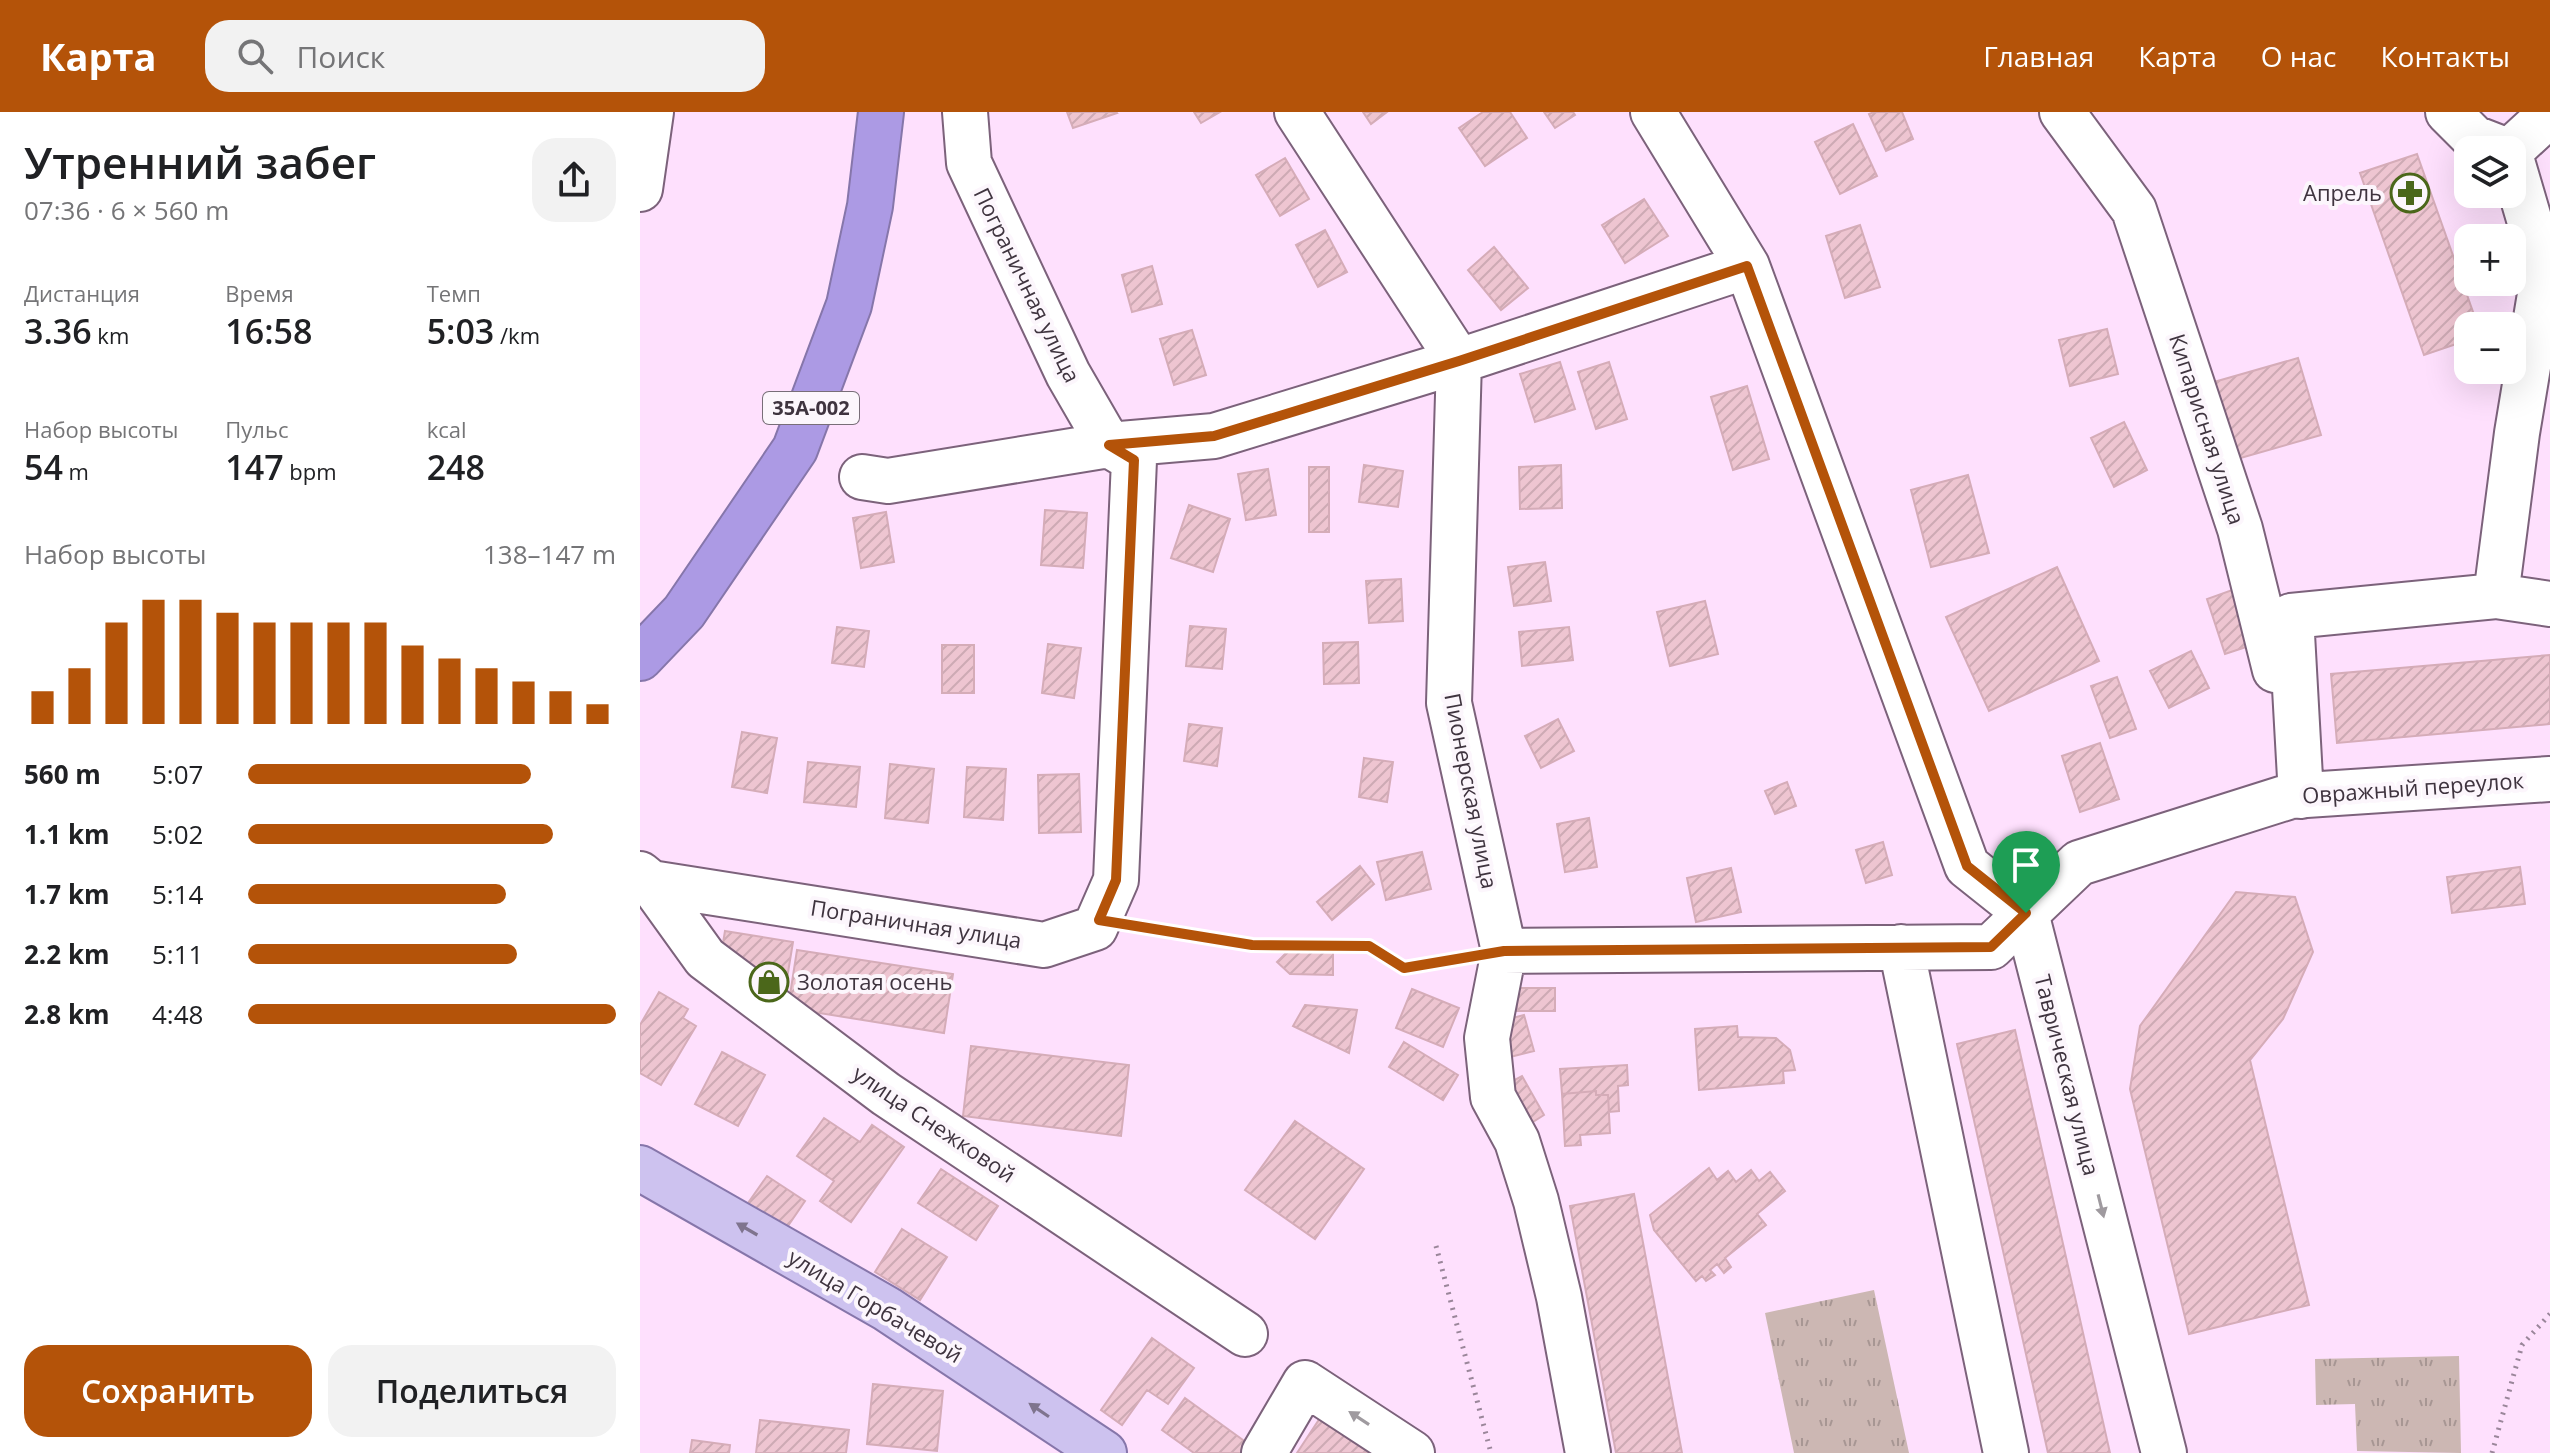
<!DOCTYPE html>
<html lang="ru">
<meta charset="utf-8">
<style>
:root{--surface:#fff;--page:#f2f2f2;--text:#202124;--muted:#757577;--accent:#b45309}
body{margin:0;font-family:"Open Sans",sans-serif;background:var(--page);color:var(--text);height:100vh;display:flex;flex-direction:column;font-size:30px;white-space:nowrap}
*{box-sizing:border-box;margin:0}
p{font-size:26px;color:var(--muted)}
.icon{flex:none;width:44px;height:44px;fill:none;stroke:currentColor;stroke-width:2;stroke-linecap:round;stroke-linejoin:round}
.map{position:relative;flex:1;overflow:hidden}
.sheet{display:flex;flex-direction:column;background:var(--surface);width:640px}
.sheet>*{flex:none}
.fabs{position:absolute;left:1814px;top:24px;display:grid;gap:16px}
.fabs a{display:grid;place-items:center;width:72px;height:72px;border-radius:16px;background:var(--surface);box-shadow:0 8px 32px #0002;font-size:40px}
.pin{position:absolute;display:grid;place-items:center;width:68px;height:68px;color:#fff;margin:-82px -34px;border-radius:50% 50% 50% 0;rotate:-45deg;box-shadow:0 0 8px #0007}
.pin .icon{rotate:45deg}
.round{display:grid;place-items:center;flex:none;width:84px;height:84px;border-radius:24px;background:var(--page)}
.overview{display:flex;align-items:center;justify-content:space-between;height:136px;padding:0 24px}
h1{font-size:44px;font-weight:600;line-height:60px}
.metrics{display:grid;grid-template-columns:repeat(3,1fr);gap:12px;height:136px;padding:8px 24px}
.metrics div{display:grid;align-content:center}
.metrics b{font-size:34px;font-weight:600}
.metrics small{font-size:22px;font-weight:400}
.metrics p{font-size:22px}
.chart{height:224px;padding:16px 24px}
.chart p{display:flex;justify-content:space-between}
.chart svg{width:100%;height:144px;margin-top:8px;stroke:var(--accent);stroke-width:6}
.cta{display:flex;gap:16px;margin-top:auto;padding:16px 24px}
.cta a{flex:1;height:92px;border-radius:24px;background:var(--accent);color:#fff;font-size:32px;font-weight:600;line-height:92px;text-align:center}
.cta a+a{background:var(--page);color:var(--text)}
ul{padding:0 24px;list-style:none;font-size:26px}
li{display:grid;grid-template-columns:128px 96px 1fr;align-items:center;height:60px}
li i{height:20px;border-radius:10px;background:var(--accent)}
header{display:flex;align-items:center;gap:48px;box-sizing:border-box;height:112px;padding:0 40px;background:var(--accent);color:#fff}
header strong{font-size:38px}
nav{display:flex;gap:44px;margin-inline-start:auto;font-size:28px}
.search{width:560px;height:72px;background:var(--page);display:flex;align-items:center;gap:20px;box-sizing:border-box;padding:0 28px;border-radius:24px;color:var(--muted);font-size:30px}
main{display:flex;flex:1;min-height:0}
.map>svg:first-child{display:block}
</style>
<header>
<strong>Карта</strong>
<div class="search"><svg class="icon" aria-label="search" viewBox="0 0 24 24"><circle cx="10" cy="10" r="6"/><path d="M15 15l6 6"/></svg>Поиск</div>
<nav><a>Главная</a><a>Карта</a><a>О нас</a><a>Контакты</a></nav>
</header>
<main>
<section class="sheet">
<div class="overview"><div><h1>Утренний забег</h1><p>07:36 · 6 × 560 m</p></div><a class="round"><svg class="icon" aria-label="share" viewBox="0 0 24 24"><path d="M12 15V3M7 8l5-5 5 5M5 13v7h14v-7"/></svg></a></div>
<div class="metrics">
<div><p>Дистанция</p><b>3.36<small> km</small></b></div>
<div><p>Время</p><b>16:58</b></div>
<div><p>Темп</p><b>5:03<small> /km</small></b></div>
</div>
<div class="metrics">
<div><p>Набор высоты</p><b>54<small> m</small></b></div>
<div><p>Пульс</p><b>147<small> bpm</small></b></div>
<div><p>kcal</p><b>248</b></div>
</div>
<div class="chart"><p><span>Набор высоты</span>138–147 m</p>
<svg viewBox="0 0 160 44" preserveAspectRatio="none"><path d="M5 44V34M15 44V27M25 44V13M35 44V6M45 44V6M55 44V10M65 44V13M75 44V13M85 44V13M95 44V13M105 44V20M115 44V24M125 44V27M135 44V31M145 44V34M155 44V38"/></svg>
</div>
<ul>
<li><b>560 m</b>5:07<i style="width:77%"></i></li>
<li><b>1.1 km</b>5:02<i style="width:83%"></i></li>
<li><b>1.7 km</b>5:14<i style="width:70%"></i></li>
<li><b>2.2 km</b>5:11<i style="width:73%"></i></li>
<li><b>2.8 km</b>4:48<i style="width:100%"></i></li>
</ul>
<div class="cta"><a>Сохранить</a><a>Поделиться</a></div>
</section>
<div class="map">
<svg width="1910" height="1341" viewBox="0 0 1910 1341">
<defs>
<pattern id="park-tufts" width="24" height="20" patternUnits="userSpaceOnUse" patternTransform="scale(2)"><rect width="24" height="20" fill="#ccb7b3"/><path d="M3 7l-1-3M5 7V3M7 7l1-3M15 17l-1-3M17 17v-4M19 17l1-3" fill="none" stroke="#a79693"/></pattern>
<pattern id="building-hatch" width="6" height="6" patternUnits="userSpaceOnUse" patternTransform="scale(2)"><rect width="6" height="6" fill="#eec5d1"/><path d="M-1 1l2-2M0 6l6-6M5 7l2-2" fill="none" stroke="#cdaab4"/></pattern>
</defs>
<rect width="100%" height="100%" fill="#fee0fd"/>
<path fill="url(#park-tufts)" d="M1234,1178L1269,1341H1154L1125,1201Z
M1819,1244L1821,1341L1717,1339L1715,1292L1676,1293L1675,1247Z"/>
<path fill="url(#building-hatch)" stroke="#d5acb8" stroke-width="2" d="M427,0H476L477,1L433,16Z
M554,0H580L561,11Z
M723,0H747L731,12Z
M843,0H870L887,26L845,54L819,16Z
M904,0H933L935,3L915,16Z
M1234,0H1262L1273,27L1246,39L1229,2Z
M1213,12L1237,64L1200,82L1175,30Z
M1777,42L1838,214H1828V228L1784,243L1720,61Z
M645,46L669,87L640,104L616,63Z
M1004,87L1028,124L985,151L962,113Z
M1220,113L1240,175L1205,186L1186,124Z
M685,118L707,160L678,175L656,133Z
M854,135L888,176L861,198L828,158Z
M512,154L522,192L492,200L482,163Z
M1467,217L1478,262L1430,274L1419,228Z
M552,218L566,263L534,273L520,227Z
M1658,246L1681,323L1597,347L1574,270Z
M920,250L935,297L895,310L880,262Z
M969,250L987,307L956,317L938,260Z
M1107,274L1129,347L1093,358L1071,285Z
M1484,310L1507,358L1474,375L1451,326Z
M724,353L763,359L758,395L719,390Z
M921,353L922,396L880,397L879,355Z
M669,355H689V420H669Z
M628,357L636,403L606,408L598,362Z
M1328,363L1349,441L1291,455L1271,378Z
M549,393L590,407L573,460L531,446Z
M405,398L447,401L443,456L401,453Z
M246,400L254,450L221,456L213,406Z
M905,450L911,489L874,494L868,455Z
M1417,455L1459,549L1349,599L1306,505Z
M761,467L763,509L729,511L726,469Z
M1595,477L1612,533L1585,542L1567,487Z
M1065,489L1078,542L1030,554L1017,500Z
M550,514L586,517L582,557L546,554Z
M197,515L229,519L224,555L192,551Z
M929,515L933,548L882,554L879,520Z
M718,530L719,571L684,572L683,531Z
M408,532L441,536L434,586L402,581Z
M302,533H334V581H302Z
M1551,539L1569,576L1529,596L1510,559Z
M1910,543V612L1697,631L1691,562Z
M1477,565L1496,617L1470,626L1451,574Z
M918,607L934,639L901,656L885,624Z
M549,612L582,616L577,654L544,649Z
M102,620L137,626L127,681L92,675Z
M1460,631L1479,687L1440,700L1422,644Z
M724,646L753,650L747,690L719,685Z
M168,650L220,655L216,695L164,690Z
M250,652L294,657L288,711L245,706Z
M327,655L366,657L363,708L324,705Z
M439,662L441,720L399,721L398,663Z
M1147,670L1156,694L1135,702L1125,679Z
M949,706L957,755L925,760L917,712Z
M1243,730L1252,763L1226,771L1216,738Z
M782,740L791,777L746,788L737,750Z
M720,754L734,772L692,808L677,790Z
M1880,755L1885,792L1812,801L1807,765Z
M1091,756L1101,800L1056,810L1047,766Z
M1596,780L1655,785L1673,840L1643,907L1610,948L1669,1193L1549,1222L1490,977L1500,914Z
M85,819L153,830L143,891L80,849Z
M650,837L693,838V863L650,862L637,850Z
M157,838L313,862L304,921L148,896Z
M876,876H915V899H877Z
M772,877L819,896L803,935L756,916Z
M19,880L48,897L43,906L56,914L21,973L0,961V913Z
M665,893L717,898L709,941L653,914Z
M884,903L894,939L870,945L861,909Z
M1097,914L1098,925L1136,926L1150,938L1155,958L1143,959L1144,971L1059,978L1055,917Z
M1375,918L1470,1341H1408L1317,932Z
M764,930L818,963L803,988L749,955Z
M331,934L489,953L481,1024L323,1004Z
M82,940L125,963L98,1014L55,992Z
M987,953L988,973L978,974L979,999L969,1000L968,983H956V979L922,982L920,957Z
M882,964L904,1003L888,1013L865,973Z
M956,979V983H968L970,1021L940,1023L941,1033L925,1034L922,982Z
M184,1006L220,1030L232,1013L264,1035L211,1110L180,1089L194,1069L157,1044Z
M655,1009L724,1057L675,1127L605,1078Z
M1069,1056L1077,1068L1088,1059L1096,1070L1111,1058L1119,1069L1130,1060L1145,1079L1117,1102L1126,1113L1085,1146L1091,1155L1084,1161L1077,1152L1070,1158L1075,1163L1066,1169L1062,1164L1056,1169L1014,1118L1010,1103Z
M301,1057L358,1094L336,1128L278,1091Z
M127,1064L165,1089L139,1127L101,1101Z
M994,1082L1042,1341H976L930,1094Z
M262,1117L307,1145L280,1188L235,1160Z
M512,1226L554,1256L528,1292L507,1278L482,1313L461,1298Z
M233,1272L303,1279L297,1339L227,1332Z
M545,1286L614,1336L611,1341H554L522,1318Z
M686,1297L754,1341H657Z
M120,1308L209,1318L206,1341H116Z
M52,1328L90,1333L89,1341H50Z"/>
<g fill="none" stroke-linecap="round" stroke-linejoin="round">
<g stroke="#7c627b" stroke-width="48">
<path id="minor" d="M657,0L819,249L809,591L864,839L847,926L853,985L877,1029L896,1089L919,1185L948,1341
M1013,0L1107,154L1327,754L1386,801L1524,1341
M1422,0L1494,98L1600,417L1635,558
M1808,0L1834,26L1865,38
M1871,38L1910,2
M0,77L11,0
M222,365L248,369L469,333L574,324L819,249L1107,154
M1856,484L1910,492
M1661,684L1651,504L1856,484L1877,321L1904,158L1872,49
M0,762L11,771L404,833L455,816L476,768L494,348L469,333L428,262L329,51L325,0
M11,771L65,846L246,982L605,1222
M1261,835L1366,1341
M864,839L1351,835L1439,751L1651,684L1910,667
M624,1341L665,1271L772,1341"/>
</g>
<g stroke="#8676aa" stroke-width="48">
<path id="major" d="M0,1056L247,1197L464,1341"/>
</g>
<g stroke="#8676aa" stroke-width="48">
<path id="highway" d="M0,546L44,500L155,337L209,193L230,94L241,0"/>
</g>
<path stroke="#9a869a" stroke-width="5" stroke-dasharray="2 6" stroke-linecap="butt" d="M498,814L612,833L729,834L764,856L823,846
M796,1134L851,1341
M1852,1341L1882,1233L1910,1202"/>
<use href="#minor" stroke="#fff" stroke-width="44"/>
<use href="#major" stroke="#cdc2ef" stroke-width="44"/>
<use href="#highway" stroke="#ac9ae4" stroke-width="44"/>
</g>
<defs><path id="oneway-solid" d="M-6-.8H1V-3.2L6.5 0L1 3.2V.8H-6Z" transform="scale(2)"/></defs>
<g fill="#9f9a9f">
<use href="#oneway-solid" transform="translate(1461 1094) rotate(76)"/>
<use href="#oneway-solid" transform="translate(719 1306) rotate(-147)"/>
</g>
<g fill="#7f748e">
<use href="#oneway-solid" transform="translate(107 1117) rotate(-150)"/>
<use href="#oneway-solid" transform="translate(399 1298) rotate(-146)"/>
</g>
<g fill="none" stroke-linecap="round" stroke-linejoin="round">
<g stroke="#fff" stroke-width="16">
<path id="route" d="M1107,154L1327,754L1386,801L1351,835L864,839L764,856L729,834L612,833L459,808L476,768L494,348L469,333L574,324L819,249Z"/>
</g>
<use href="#route" stroke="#b45309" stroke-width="10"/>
</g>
<defs>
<g id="pharmacy-ring" transform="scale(2)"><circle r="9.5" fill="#fcf6fc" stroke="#4b671a" stroke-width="1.5"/><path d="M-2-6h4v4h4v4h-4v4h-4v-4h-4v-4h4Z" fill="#4b671a"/></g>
<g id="shop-ring" transform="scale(2)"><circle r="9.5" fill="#fcf6fc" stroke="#4b671a" stroke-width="1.5"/><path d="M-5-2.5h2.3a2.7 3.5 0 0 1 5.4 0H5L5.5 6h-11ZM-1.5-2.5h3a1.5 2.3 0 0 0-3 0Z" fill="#4b671a"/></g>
</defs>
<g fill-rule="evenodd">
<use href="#pharmacy-ring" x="1770" y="81"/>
<use href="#shop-ring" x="129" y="870"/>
</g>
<g text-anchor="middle" stroke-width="8" stroke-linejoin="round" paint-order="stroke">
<rect fill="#fcf6fc" stroke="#786e78" stroke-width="2" x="123" y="280" width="96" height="32" rx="6"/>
<g font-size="20" font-weight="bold" fill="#3f343f">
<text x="171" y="303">35А-002</text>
</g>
<g font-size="22" fill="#3f343f" stroke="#fcf6fc" text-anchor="end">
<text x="1742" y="89">Апрель</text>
<text x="157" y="878" text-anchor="start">Золотая осень</text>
</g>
<g font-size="22" fill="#3f343f" stroke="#fcf6fc">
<text transform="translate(387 173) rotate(64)" y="8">Пограничная улица</text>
<text transform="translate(1567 317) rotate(72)" y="8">Кипарисная улица</text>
<text transform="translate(1773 676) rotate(-4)" y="8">Овражный переулок</text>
<text transform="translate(831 679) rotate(79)" y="8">Пионерская улица</text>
<text transform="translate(276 812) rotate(9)" y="8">Пограничная улица</text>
<text transform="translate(1427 963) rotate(76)" y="8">Таврическая улица</text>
<text transform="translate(294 1012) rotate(34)" y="8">улица Снежковой</text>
<text transform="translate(235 1194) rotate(31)" y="8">улица Горбачевой</text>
</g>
</g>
</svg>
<div class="fabs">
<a><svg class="icon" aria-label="layers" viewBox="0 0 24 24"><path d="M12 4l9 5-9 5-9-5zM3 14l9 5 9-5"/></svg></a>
<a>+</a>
<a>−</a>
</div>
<div class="pin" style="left:1386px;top:801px;background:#1e9e55"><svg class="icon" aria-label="arrive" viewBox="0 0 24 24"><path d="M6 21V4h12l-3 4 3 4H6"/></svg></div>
</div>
</main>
